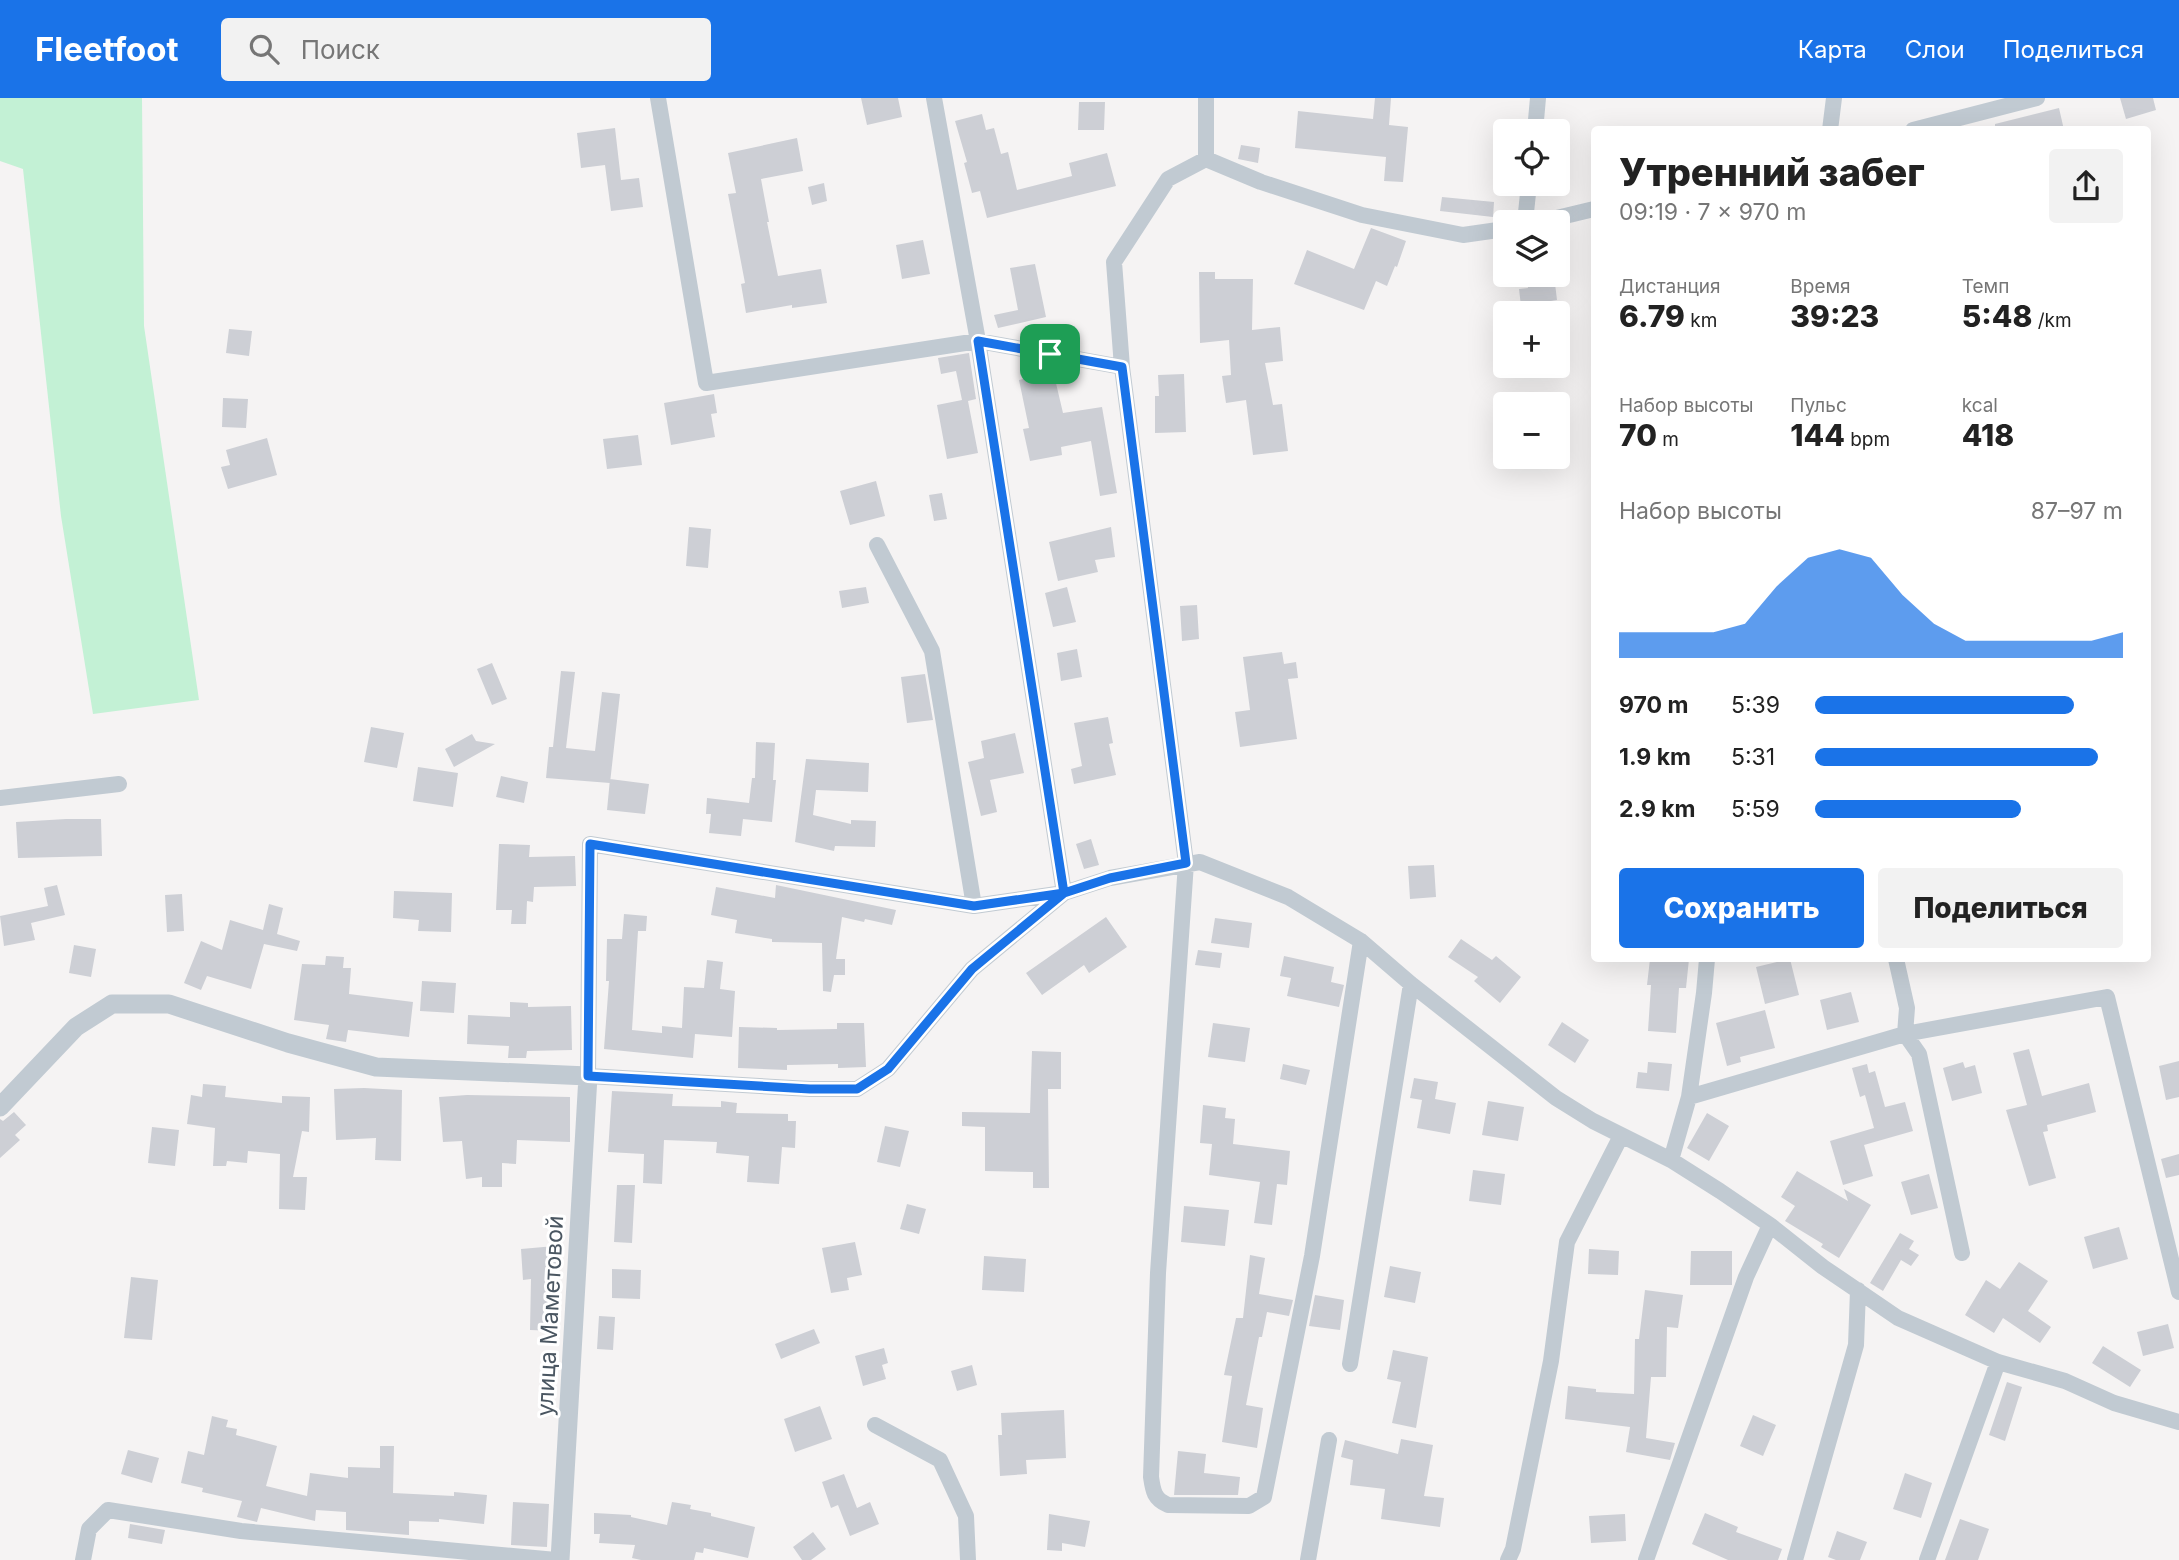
<!DOCTYPE html>
<html lang="ru">
<meta charset="utf-8">
<style>
:root{--surface:#fff;--page:#f2f2f2;--text:#222;--muted:#767676;--accent:#1a73e8}
body{margin:0;font-family:Inter,sans-serif;background:var(--page);color:var(--text);height:100vh;display:flex;flex-direction:column;font-size:26px;white-space:nowrap}
*{box-sizing:border-box;margin:0}
p{font-size:23px;color:var(--muted)}
.icon{flex:none;width:38px;height:38px;fill:none;stroke:currentColor;stroke-width:2;stroke-linecap:round;stroke-linejoin:round}
.map{position:relative;flex:1;overflow:hidden}
.drawer{position:absolute;left:1591px;top:28px;width:560px;height:836px;display:flex;flex-direction:column;background:var(--surface);border-radius:7px;box-shadow:0 7px 28px #0002}
.drawer>*{flex:none}
.buttons{position:absolute;left:1493px;top:21px;display:grid;gap:14px}
.buttons a{display:grid;place-items:center;width:77px;height:77px;border-radius:7px;background:var(--surface);box-shadow:0 7px 28px #0002;font-size:35px}
.pin{position:absolute;display:grid;place-items:center;width:60px;height:60px;color:#fff;margin:-30px;border-radius:14px;box-shadow:0 4px 10px #0006}
.round{display:grid;place-items:center;flex:none;width:74px;height:74px;border-radius:7px;background:var(--page)}
.overview{display:flex;align-items:center;justify-content:space-between;height:119px;padding:0 28px}
h1{font-size:38px;font-weight:800;line-height:52px}
.metrics{display:grid;grid-template-columns:repeat(3,1fr);gap:10px;height:119px;padding:7px 28px}
.metrics div{display:grid;align-content:center}
.metrics b{font-size:30px;font-weight:800}
.metrics small{font-size:19px;font-weight:400}
.metrics p{font-size:19px}
.chart{height:196px;padding:14px 28px}
.chart p{display:flex;justify-content:space-between}
.chart svg{width:100%;height:126px;margin-top:7px;fill:var(--accent);opacity:.7}
.cta{display:flex;gap:14px;margin-top:auto;padding:14px 28px}
.cta a{flex:1;height:80px;border-radius:7px;background:var(--accent);color:#fff;font-size:28px;font-weight:800;line-height:80px;text-align:center}
.cta a+a{background:var(--page);color:var(--text)}
ul{padding:0 28px;list-style:none;font-size:23px}
li{display:grid;grid-template-columns:112px 84px 1fr;align-items:center;height:52px}
li i{height:18px;border-radius:9px;background:var(--accent)}
header{display:flex;align-items:center;gap:42px;box-sizing:border-box;height:98px;padding:0 35px;background:var(--accent);color:#fff}
header strong{font-size:33px}
nav{display:flex;gap:38px;margin-inline-start:auto;font-size:24px}
.search{width:490px;height:63px;background:var(--page);display:flex;align-items:center;gap:18px;box-sizing:border-box;padding:0 24px;border-radius:7px;color:var(--muted);font-size:26px}
.map>svg:first-child{display:block}
</style>
<header>
<strong>Fleetfoot</strong>
<div class="search"><svg class="icon" aria-label="search" viewBox="0 0 24 24"><circle cx="10" cy="10" r="6"/><path d="M15 15l6 6"/></svg>Поиск</div>
<nav><a>Карта</a><a>Слои</a><a>Поделиться</a></nav>
</header>
<div class="map">
<svg width="2179" height="1462" viewBox="0 0 2179 1462">
<rect width="100%" height="100%" fill="#f5f3f3"/>
<path fill="#c3f1d5" d="M0,0H142L144,228L199,602L93,616L61,418L23,71L0,63Z"/>
<path fill="#cdcfd5" d="M861,0H898L902,19L867,27Z
M1375,0H1391L1389,27L1408,29L1403,84L1384,83L1386,59L1295,50L1298,13L1373,21Z
M2120,0H2153L2156,12L2126,21Z
M1079,4H1105L1104,32H1078Z
M2059,10L2064,32H1995V26Z
M982,16L986,32L994,30L1001,56L1008,54L1017,92L1072,78L1069,65L1107,55L1116,88L987,120L980,93L972,95L964,65L967,64L955,23Z
M615,30L621,82L639,80L643,109L611,113L605,67L581,70L577,35Z
M797,40L803,73L761,81L769,124H767L778,178L821,171L827,205L792,210V207L746,215L741,186L745,185L728,96L736,95L728,55Z
M1241,47L1260,50L1258,65L1238,61Z
M824,85L827,103L812,107L808,89Z
M1442,99L1494,104L1493,119L1440,113Z
M1371,130L1406,143L1397,169L1395,168L1387,188L1376,183L1364,212L1294,186L1307,152L1354,171Z
M923,142L930,176L902,181L896,147Z
M1035,166L1046,219L998,230L994,217L1018,212L1010,170Z
M1199,174H1215V181H1253L1252,232L1280,229L1283,263L1265,265L1273,307L1282,306L1288,353L1253,357L1246,302L1226,305L1222,278L1231,277L1229,242L1200,245Z
M1526,177H1554L1557,202L1521,208L1519,191L1528,190Z
M229,231L252,233L249,258L226,255Z
M969,255L976,301L968,303L978,355L947,361L937,307L962,302L956,273L941,276L938,260Z
M1045,276L1047,283L1055,281L1063,315L1102,309L1117,395L1100,398L1091,343L1061,349L1062,357L1030,363L1023,331L1029,330L1019,282Z
M1184,276L1186,334L1155,335V298H1159L1158,277Z
M714,296L717,315L711,316L715,339L671,347L664,305Z
M223,300L248,301L246,330L222,329Z
M638,337L642,367L607,371L603,341Z
M267,340L277,377L228,391L221,369L230,367L226,352Z
M876,383L885,418L850,427L840,393Z
M942,395L947,421L934,423L929,397Z
M689,429L711,431L708,470L686,468Z
M1111,429L1115,459L1095,462L1098,474L1058,483L1049,444Z
M866,489L869,505L842,510L839,493Z
M1067,489L1076,524L1053,529L1045,495Z
M1197,507L1199,541L1182,543L1180,508Z
M1077,551L1082,579L1061,583L1057,555Z
M1282,554L1284,566L1296,564L1298,580L1288,581L1297,641L1240,649L1235,614L1250,612L1243,559Z
M492,565L507,601L492,607L477,571Z
M561,573L575,574L566,650L595,653L602,594L620,596L610,685L546,680L549,649H553Z
M925,576L933,622L907,625L901,579Z
M1108,619L1113,645L1109,646L1116,677L1074,686L1071,671L1082,668L1074,625Z
M371,629L404,635L397,670L364,664Z
M1015,635L1024,675L990,682L997,714L981,718L968,664L984,660L981,643Z
M472,636L476,643L495,646L454,669L445,651Z
M756,644L775,645L773,682H776L772,724L743,721L741,738L709,735L711,716H706L707,700L749,705L752,680H755Z
M806,661L869,665L868,694L816,692L813,717L851,726V722L876,723L875,749L835,748L834,753L795,744Z
M418,669L458,675L453,709L413,703Z
M501,678L528,684L524,705L496,699Z
M610,681L649,686L645,716L607,712Z
M66,721H101L102,758L18,760L16,724Z
M1091,741L1099,767L1084,771L1076,746Z
M499,746L530,747L529,759L575,758L576,788L534,789L533,804L527,803L526,826H511L512,812H496Z
M1434,767L1436,799L1410,801L1408,768Z
M57,787L65,817L31,825L35,842L4,848L0,818L48,808L44,790Z
M776,787L896,812L892,827L865,821L864,824L842,819L836,861H845V877H834L831,894L823,893L822,845L772,844V841L735,835L737,822L711,817L716,789L775,800Z
M394,793L452,795L451,834L418,833L419,822L393,820Z
M182,796L184,833L167,834L165,797Z
M269,806L283,810L277,836L300,843L297,853L264,846L251,891L207,878L201,892L184,885L201,843L222,852L230,822L263,832Z
M624,816L647,818L646,833H638L632,932L662,935V928L682,930L684,889L704,890L707,862L723,864L720,891L735,893L732,939L695,936L693,960L604,951L609,883H606L607,841H622Z
M1106,819L1127,849L1089,875L1084,867L1042,897L1026,875Z
M1215,820L1252,825L1249,850L1211,845Z
M1461,841L1492,862L1496,858L1521,879L1500,905L1474,883L1478,879L1448,859Z
M74,847L96,851L91,879L69,875Z
M1198,852L1222,855L1220,870L1195,867Z
M326,858L344,859L343,870H351L349,896L413,904L409,939L348,932L346,944L326,941L329,927L294,922L302,866L325,867Z
M1284,858L1334,869L1331,884L1344,887L1339,909L1287,898L1291,880L1280,878Z
M1650,861H1689L1686,890H1679L1676,935L1648,933L1651,887H1647Z
M1790,861L1799,897L1765,906L1756,869Z
M422,883L456,885L454,915L420,913Z
M1851,894L1859,924L1827,932L1820,902Z
M510,904L528,905V909L571,908L572,952L527,953L526,960H508L509,948L467,946L468,917L510,919Z
M1765,912L1775,950L1740,959L1741,964L1727,968L1716,925Z
M1562,924L1589,942L1575,965L1548,947Z
M837,925H864L866,969L838,970V966L787,967V972L738,970L739,929L777,930V932L837,931Z
M1213,925L1250,930L1245,964L1208,959Z
M2029,951L2042,998L2089,985L2096,1014L2047,1027L2048,1033L2043,1034L2056,1080L2029,1088L2006,1012L2027,1007L2013,955Z
M1032,953L1061,954V991H1048L1049,1090H1033V1074L985,1073V1029L962,1028V1014L1030,1015Z
M2179,963V999L2166,1002L2159,968Z
M1648,964L1672,966L1669,993L1636,990L1638,974L1647,975Z
M1963,964L1965,970L1975,967L1982,995L1952,1003L1943,970Z
M1283,966L1310,972L1306,987L1280,981Z
M1867,966L1869,975L1875,973L1885,1009L1905,1004L1913,1033L1864,1047L1873,1078L1843,1087L1830,1043L1874,1030L1865,997L1860,999L1852,970Z
M1414,980L1438,984L1435,1001L1456,1005L1450,1036L1417,1030L1422,1002L1410,1000Z
M203,986L226,988L225,999L282,1005V998L310,999L309,1034L302,1033L293,1079H307L305,1112L279,1111L280,1056L248,1053L247,1065L227,1063L226,1068H213L215,1030L187,1026L191,997L202,999Z
M364,990L402,992L401,1063L375,1062L376,1040L336,1042L334,991Z
M612,993L673,996L672,1008L721,1009V1003L737,1005L736,1015L788,1016V1023H796L795,1050L782,1049L779,1086L747,1084L749,1058L716,1055L717,1044L664,1042L662,1086L643,1085L644,1056L608,1054Z
M467,997L570,999V1044L517,1042L516,1066L502,1065V1089H482V1079L466,1081L462,1043L443,1044L439,999Z
M1488,1003L1524,1009L1518,1043L1482,1037Z
M1203,1007L1226,1010L1225,1020L1235,1021L1233,1046L1290,1053L1287,1087L1277,1086L1272,1127L1254,1125L1260,1084L1209,1077L1212,1046L1200,1045Z
M14,1014L26,1027L15,1037L20,1042L0,1060V1021L3,1023Z
M1707,1015L1729,1028L1709,1063L1687,1050Z
M885,1028L909,1033L900,1069L877,1064Z
M152,1029L179,1032L175,1068L148,1065Z
M2179,1056V1077L2166,1080L2161,1061Z
M1473,1072L1505,1076L1501,1107L1469,1103Z
M1797,1073L1848,1103L1844,1091L1871,1107L1839,1160L1821,1149L1823,1146L1785,1123L1795,1108L1781,1099Z
M1929,1076L1938,1110L1911,1117L1901,1084Z
M617,1087H635L632,1145L614,1144Z
M907,1106L926,1111L919,1136L900,1131Z
M1184,1108L1229,1112L1225,1148L1181,1144Z
M2119,1129L2128,1161L2093,1171L2084,1139Z
M1900,1135L1914,1143L1909,1151L1919,1157L1911,1168L1901,1162L1883,1193L1870,1185Z
M855,1144L862,1177L847,1180L849,1192L831,1195L822,1150Z
M555,1148L558,1190L556,1233L530,1232L531,1181L523,1182L521,1151Z
M1589,1151L1619,1153L1618,1177L1588,1176Z
M1691,1153H1732V1187H1690Z
M1250,1157L1265,1160L1259,1196L1293,1202L1289,1218L1267,1214L1262,1239H1259L1246,1307L1263,1310L1257,1350L1222,1344L1232,1278L1224,1277L1236,1220H1243Z
M984,1158L1026,1161L1024,1194L982,1192Z
M2019,1164L2048,1183L2028,1213L2051,1229L2040,1245L2003,1220L1994,1235L1965,1217L1986,1182L2000,1191Z
M1390,1168L1421,1174L1415,1205L1384,1199Z
M612,1171L641,1172L640,1201L612,1200Z
M131,1179L158,1182L152,1242L124,1240Z
M1645,1192L1683,1197L1678,1230L1667,1229L1666,1279H1651L1646,1340L1675,1345L1670,1362L1626,1354L1630,1329L1565,1321L1568,1288L1596,1291V1294L1634,1296L1635,1241H1639Z
M1315,1197L1344,1202L1340,1232L1309,1228Z
M599,1218L615,1219L613,1252L597,1251Z
M2168,1226L2174,1250L2143,1258L2137,1234Z
M814,1231L820,1245L781,1261L775,1246Z
M2103,1248L2141,1272L2130,1289L2092,1265Z
M884,1250L888,1265L882,1267L886,1281L863,1288L855,1258Z
M1393,1252L1428,1259L1416,1330L1392,1325L1401,1284L1387,1281Z
M972,1267L977,1287L957,1293L951,1273Z
M2007,1284L2022,1289L2005,1343L1989,1337Z
M820,1308L832,1341L795,1354L784,1321Z
M1064,1312L1066,1360L1026,1362L1027,1376L1000,1378L998,1337H1002L1001,1315Z
M1753,1317L1776,1327L1763,1358L1740,1348Z
M212,1318L228,1322L226,1329L237,1331L236,1337L277,1348L266,1388L307,1398L310,1375L348,1380V1369L380,1370V1348H394L393,1395L454,1398V1394L487,1397L484,1426L439,1421V1424L409,1423V1437L346,1432V1414L316,1412L315,1423L261,1410L257,1424L237,1419L242,1403L202,1394L203,1390L181,1385L188,1353L204,1357Z
M1401,1341L1433,1347L1424,1398L1444,1400L1440,1429L1381,1421L1385,1391L1350,1387L1353,1362L1341,1359L1345,1342L1398,1356Z
M128,1352L159,1360L152,1385L121,1376Z
M1178,1353L1206,1356L1204,1375L1240,1379L1238,1397H1174Z
M1905,1375L1932,1385L1921,1420L1893,1411Z
M844,1376L857,1410L870,1404L879,1426L850,1438L838,1407L831,1410L822,1384Z
M513,1404L549,1406L547,1449L511,1447Z
M672,1404L691,1407L690,1411L711,1415V1418L755,1429L748,1460L704,1450L703,1455L696,1454L694,1462H641L632,1460L635,1447L599,1445L600,1436H594V1415L631,1417V1419L667,1427Z
M1705,1415L1738,1429L1736,1434L1782,1451L1778,1462H1728L1692,1446Z
M1049,1416L1090,1423L1085,1449L1062,1445V1453L1047,1452Z
M1625,1416L1626,1443L1591,1445L1589,1418Z
M1960,1421L1989,1431L1978,1462H1945Z
M130,1426L165,1432L162,1446L128,1440Z
M1837,1433L1867,1444L1860,1462H1836L1828,1459Z
M813,1434L826,1451L811,1462H802L793,1449Z"/>
<g fill="none" stroke-linecap="round" stroke-linejoin="round">
<path stroke="#c1cad2" stroke-width="16" d="M658,0L706,285L978,243L1122,269
M934,0L978,243L1064,795L974,808L590,746L588,978L810,991H857L888,971L972,871L1064,795L1110,780L1200,764L1288,799L1361,843L1411,886L1556,1000L1593,1023L1671,1062L1720,1093L1770,1127L1823,1169L1898,1220L1998,1264L2065,1283L2114,1305L2179,1324
M1206,0V61
M1830,32L1834,0
M1913,32L2037,0
M1535,33L1538,0
M1525,124L1529,86
M1540,124L1594,111
M877,447L932,553L974,808
M0,700L119,686
M1361,843L1312,1158L1264,1399L1249,1408L1168,1407C1154,1401 1153,1393 1151,1379L1158,1175L1186,765L1122,269L1114,164L1168,81L1206,61L1261,84L1362,117L1463,137L1505,131
M1896,861L1907,910L1905,936L2107,899L2179,1194
M1689,999L1905,936L1919,956L1962,1155
M1671,1062L1689,999L1704,895L1707,861
M1350,1266L1411,886
M875,1327L940,1362L966,1418L968,1462
M83,1462L89,1431L108,1412L241,1433L556,1462
M1308,1462L1329,1342
M1508,1462L1513,1451L1551,1263L1567,1144L1621,1038
M1646,1462L1746,1179L1770,1127
M1795,1462L1856,1247L1858,1192
M1927,1462L1998,1264"/>
<path stroke="#c1cad2" stroke-width="19" d="M0,1009L76,929L112,906H169L288,945L376,969L588,978L560,1462"/>
</g>
<g fill="none" stroke-linecap="round" stroke-linejoin="round">
<g stroke="#fff" stroke-width="14">
<path id="route" d="M1050,256L978,243L1064,795L972,871L888,971L857,991H810L588,978L590,746L974,808L1064,795L1110,780L1186,765L1122,269L1050,256"/>
</g>
<use href="#route" stroke="#1a73e8" stroke-width="9"/>
</g>
<g text-anchor="middle" stroke-width="6" stroke-linejoin="round" paint-order="stroke">
<g font-size="23" fill="#4a5661" stroke="#fff">
<text transform="translate(550 1218) rotate(-87)" y="8">улица Маметовой</text>
</g>
</g>
</svg>
<div class="buttons">
<a><svg class="icon" aria-label="locate" viewBox="0 0 24 24"><circle cx="12" cy="12" r="6"/><path d="M12 2v4M12 18v4M2 12h4M18 12h4"/></svg></a>
<a><svg class="icon" aria-label="layers" viewBox="0 0 24 24"><path d="M12 4l9 5-9 5-9-5zM3 14l9 5 9-5"/></svg></a>
<a>+</a>
<a>−</a>
</div>
<div class="pin" style="left:1050px;top:256px;background:#1e9e55"><svg class="icon" aria-label="arrive" viewBox="0 0 24 24"><path d="M6 21V4h12l-3 4 3 4H6"/></svg></div>
<section class="drawer">
<div class="overview"><div><h1>Утренний забег</h1><p>09:19 · 7 × 970 m</p></div><a class="round"><svg class="icon" aria-label="share" viewBox="0 0 24 24"><path d="M12 15V3M7 8l5-5 5 5M5 13v7h14v-7"/></svg></a></div>
<div class="metrics">
<div><p>Дистанция</p><b>6.79<small> km</small></b></div>
<div><p>Время</p><b>39:23</b></div>
<div><p>Темп</p><b>5:48<small> /km</small></b></div>
</div>
<div class="metrics">
<div><p>Набор высоты</p><b>70<small> m</small></b></div>
<div><p>Пульс</p><b>144<small> bpm</small></b></div>
<div><p>kcal</p><b>418</b></div>
</div>
<div class="chart"><p><span>Набор высоты</span>87–97 m</p>
<svg viewBox="0 0 160 44" preserveAspectRatio="none"><path d="M0 44V35L10 35L20 35L30 35L40 32L50 19L60 9L70 6L80 9L90 22L100 32L110 38L120 38L130 38L140 38L150 38L160 35V44z"/></svg>
</div>
<ul>
<li><b>970 m</b>5:39<i style="width:84%"></i></li>
<li><b>1.9 km</b>5:31<i style="width:92%"></i></li>
<li><b>2.9 km</b>5:59<i style="width:67%"></i></li>
</ul>
<div class="cta"><a>Сохранить</a><a>Поделиться</a></div>
</section>
</div>
